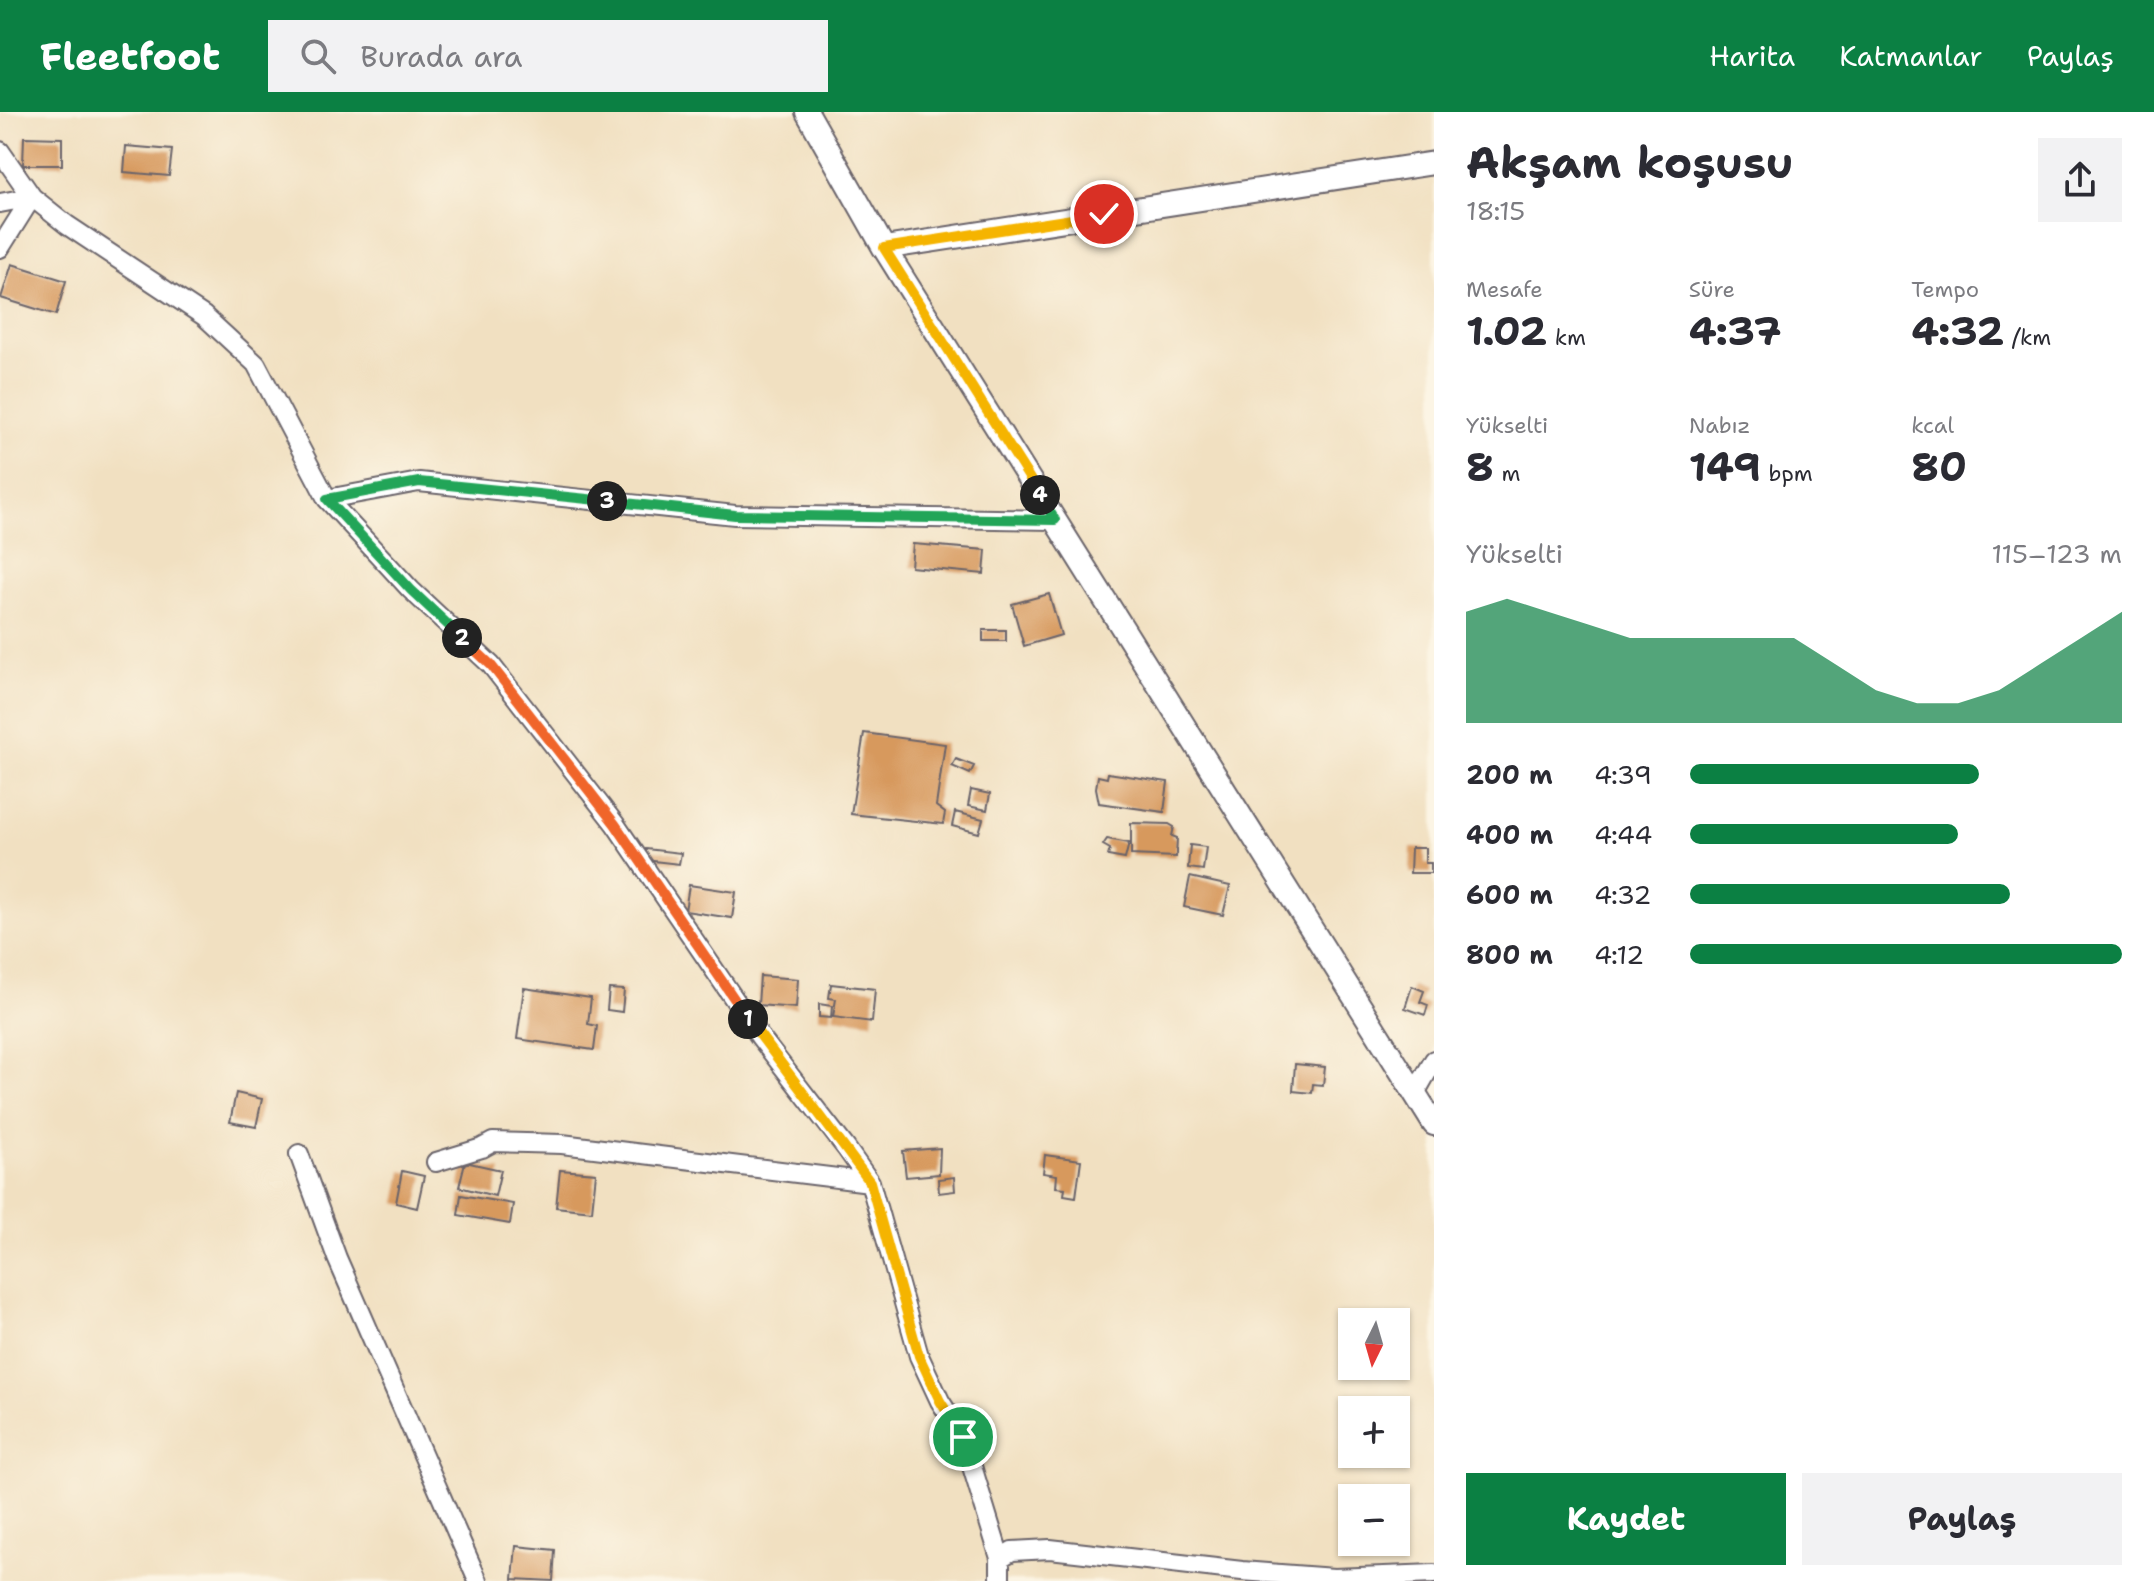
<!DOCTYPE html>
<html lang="tr">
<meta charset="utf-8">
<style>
:root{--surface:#fff;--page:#f2f2f3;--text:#2b2b33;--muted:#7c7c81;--accent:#0b8043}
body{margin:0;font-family:"Shantell Sans",sans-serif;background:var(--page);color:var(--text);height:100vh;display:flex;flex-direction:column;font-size:30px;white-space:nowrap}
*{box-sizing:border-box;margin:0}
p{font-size:26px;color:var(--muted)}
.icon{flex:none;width:44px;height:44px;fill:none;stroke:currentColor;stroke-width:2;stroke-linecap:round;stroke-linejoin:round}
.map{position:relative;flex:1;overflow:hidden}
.details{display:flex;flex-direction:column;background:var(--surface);width:720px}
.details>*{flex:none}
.needle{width:52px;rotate:185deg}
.fabs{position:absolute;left:1338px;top:1196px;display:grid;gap:16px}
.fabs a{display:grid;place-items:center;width:72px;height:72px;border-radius:0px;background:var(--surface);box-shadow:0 2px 6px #0004;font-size:40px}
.pin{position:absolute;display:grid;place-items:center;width:68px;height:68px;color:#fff;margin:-34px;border:4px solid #fff;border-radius:50%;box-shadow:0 2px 8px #0007}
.km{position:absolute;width:40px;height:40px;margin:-20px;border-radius:50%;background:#222;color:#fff;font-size:22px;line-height:40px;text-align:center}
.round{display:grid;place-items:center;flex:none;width:84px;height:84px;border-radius:0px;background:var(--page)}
.overview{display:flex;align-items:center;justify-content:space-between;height:136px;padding:0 32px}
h1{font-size:44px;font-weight:700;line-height:60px}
.figures{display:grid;grid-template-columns:repeat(3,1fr);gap:12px;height:136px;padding:8px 32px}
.figures div{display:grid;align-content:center}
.figures b{font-size:40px;font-weight:700}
.figures small{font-size:22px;font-weight:400}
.figures p{font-size:22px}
.chart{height:224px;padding:16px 32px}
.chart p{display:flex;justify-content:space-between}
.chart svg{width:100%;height:144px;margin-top:8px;fill:var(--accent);opacity:.7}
.primary-button{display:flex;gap:16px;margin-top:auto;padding:16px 32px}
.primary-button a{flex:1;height:92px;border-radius:0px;background:var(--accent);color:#fff;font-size:32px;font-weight:700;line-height:92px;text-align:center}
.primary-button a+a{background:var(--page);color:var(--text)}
ul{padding:0 32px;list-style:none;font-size:26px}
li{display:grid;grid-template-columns:128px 96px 1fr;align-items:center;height:60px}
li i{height:20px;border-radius:10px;background:var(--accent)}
header{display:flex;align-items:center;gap:48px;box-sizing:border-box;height:112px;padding:0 40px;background:var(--accent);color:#fff}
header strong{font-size:38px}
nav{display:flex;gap:44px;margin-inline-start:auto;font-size:28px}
.search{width:560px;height:72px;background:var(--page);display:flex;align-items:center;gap:20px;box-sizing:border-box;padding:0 28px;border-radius:0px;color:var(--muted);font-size:30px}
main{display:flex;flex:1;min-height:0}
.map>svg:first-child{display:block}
</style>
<header>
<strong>Fleetfoot</strong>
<div class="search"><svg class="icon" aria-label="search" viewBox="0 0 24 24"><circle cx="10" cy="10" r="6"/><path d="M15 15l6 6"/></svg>Burada ara</div>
<nav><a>Harita</a><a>Katmanlar</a><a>Paylaş</a></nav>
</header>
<main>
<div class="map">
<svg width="1434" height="1469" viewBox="0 0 1434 1469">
<rect width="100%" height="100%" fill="#fcf5e5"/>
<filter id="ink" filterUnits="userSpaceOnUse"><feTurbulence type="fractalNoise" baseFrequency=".0125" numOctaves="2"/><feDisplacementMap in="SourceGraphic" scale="16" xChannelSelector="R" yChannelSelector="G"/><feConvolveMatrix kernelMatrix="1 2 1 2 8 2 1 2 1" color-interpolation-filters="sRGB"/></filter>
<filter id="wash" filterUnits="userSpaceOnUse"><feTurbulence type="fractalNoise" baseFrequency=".006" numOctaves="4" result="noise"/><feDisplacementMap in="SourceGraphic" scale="32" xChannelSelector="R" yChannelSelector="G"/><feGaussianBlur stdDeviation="1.8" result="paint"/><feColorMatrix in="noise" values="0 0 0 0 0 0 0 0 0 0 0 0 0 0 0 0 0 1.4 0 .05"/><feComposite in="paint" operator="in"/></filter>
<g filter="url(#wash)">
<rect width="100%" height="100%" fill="#f1e0c1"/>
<g id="blocks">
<path fill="#d7995d" d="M24,25L62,26V53H23Z
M126,34L172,38L169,64L124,60Z
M12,152L66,169L56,203L1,186Z
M913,432L986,438L984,462L911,455Z
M1049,482L1061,523L1024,534L1012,492Z
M983,518H1006V529H983Z
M864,621L945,632L936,694L945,701L943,712L851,702Z
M956,647L974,654L970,662L952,654Z
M1108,661L1168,670L1164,700L1099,691L1096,676L1098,664L1107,666Z
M971,678L990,682L987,698L968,694Z
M955,700L983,707L979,721L952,714Z
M1131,711L1169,712L1174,715L1172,724L1177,726L1176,745L1131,743Z
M1107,727L1129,731L1125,747L1108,744L1110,737L1103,733Z
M1190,733L1206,735L1203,758L1188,756Z
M1411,736H1425V751H1431V761H1410Z
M646,737L681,741L679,752L645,748Z
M1190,765L1230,774L1223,803L1184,795Z
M689,773L736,780L732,806L685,799Z
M760,864L798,867L796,896L758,893Z
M831,872L875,877L872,910L833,905L836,887L829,886Z
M1412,874L1424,879L1420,890L1428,893L1425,903L1405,896Z
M524,876L591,886L588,912L597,914L594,938L517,927Z
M609,877L624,878L622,900L607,898Z
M819,892L832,894L831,906L819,905Z
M1295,952L1325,955L1323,973L1313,972L1312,981L1293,979Z
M236,981L262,987L256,1015L230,1010Z
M940,1036L939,1062L906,1065L903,1039Z
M1045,1043L1081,1048L1076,1085L1064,1083L1065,1076L1056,1075L1057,1063L1043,1061Z
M465,1050L501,1058L495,1084L459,1075Z
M560,1058L596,1061L592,1099L556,1095Z
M402,1059L424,1064L417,1096L396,1091Z
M954,1065L955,1079L939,1081L938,1067Z
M461,1083L513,1092L510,1112L458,1103Z
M516,1434L555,1438L553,1469L513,1467Z"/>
</g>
</g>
<g filter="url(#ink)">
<use href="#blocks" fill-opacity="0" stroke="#6a646a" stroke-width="2"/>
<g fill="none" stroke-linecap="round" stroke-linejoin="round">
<g stroke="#6a646a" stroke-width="22">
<path id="minor" d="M0,39L32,85L67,113L204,204L256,252L327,387L411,478L491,553L615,712L760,925L846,1036L870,1070L919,1244L940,1289L963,1325L1000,1446
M0,91L32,85
M0,136L32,85
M327,387L419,370L735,403L1055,408
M1414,983L1434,948
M299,1042L337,1146L478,1469
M436,1050L482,1036L493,1030L562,1032L870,1070
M1000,1469V1446L1012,1439L1050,1437L1242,1459L1334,1466L1434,1462"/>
</g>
<g stroke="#6a646a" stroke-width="26">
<path id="tertiary" d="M807,0L884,136L1434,1012
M884,136L1434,51"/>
</g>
<use href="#minor" stroke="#fff" stroke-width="18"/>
<use href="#tertiary" stroke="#fff" stroke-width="22"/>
</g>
</g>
<g fill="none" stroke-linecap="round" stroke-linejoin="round" filter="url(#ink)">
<g stroke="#fff" stroke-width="16">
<path id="split-1" d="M748,907L870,1070L919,1244L940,1289L963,1325"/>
</g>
<g stroke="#fff" stroke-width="16">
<path id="split-2" d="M462,526L491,553L615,712L748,907"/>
</g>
<g stroke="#fff" stroke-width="16">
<path id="split-3" d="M462,526L411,478L327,387L419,370L607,389"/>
</g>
<g stroke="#fff" stroke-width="16">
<path id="split-4" d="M607,389L735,403L1055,408L1040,383"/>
</g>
<g stroke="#fff" stroke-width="16">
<path id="split-5" d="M1040,383L884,136L1104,102"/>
</g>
<use href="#split-1" stroke="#f5b400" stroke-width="10"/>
<use href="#split-2" stroke="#f0652b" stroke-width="10"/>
<use href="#split-3" stroke="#22a559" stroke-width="10"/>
<use href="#split-4" stroke="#22a559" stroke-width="10"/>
<use href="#split-5" stroke="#f5b400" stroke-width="10"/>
</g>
</svg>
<div class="fabs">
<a><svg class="needle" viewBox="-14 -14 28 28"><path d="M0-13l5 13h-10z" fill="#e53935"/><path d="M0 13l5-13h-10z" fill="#7c7c81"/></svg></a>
<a>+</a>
<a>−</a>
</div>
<div class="pin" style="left:963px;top:1325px;background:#1e9e55"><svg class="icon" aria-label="arrive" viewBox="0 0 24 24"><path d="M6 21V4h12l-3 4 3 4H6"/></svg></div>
<div class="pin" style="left:1104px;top:102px;background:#d93025"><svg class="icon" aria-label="check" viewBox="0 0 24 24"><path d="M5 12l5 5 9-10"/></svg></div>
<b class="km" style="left:748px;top:907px">1</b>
<b class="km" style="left:462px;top:526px">2</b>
<b class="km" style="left:607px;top:389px">3</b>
<b class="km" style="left:1040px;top:383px">4</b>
</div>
<section class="details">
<div class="overview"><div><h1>Akşam koşusu</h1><p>18:15</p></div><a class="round"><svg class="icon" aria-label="share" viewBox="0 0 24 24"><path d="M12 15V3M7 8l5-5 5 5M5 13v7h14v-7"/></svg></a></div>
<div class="figures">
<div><p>Mesafe</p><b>1.02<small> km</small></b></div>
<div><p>Süre</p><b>4:37</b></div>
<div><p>Tempo</p><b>4:32<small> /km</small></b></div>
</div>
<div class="figures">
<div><p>Yükselti</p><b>8<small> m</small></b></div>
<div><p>Nabız</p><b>149<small> bpm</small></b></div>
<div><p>kcal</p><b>80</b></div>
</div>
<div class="chart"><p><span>Yükselti</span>115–123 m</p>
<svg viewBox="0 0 160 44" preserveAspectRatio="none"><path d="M0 44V10L10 6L20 10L30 14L40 18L50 18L60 18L70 18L80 18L90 26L100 34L110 38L120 38L130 34L140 26L150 18L160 10V44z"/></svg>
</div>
<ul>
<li><b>200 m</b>4:39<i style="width:67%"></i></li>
<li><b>400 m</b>4:44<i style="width:62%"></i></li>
<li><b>600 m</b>4:32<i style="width:74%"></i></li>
<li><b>800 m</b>4:12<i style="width:100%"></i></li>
</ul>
<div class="primary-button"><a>Kaydet</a><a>Paylaş</a></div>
</section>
</main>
